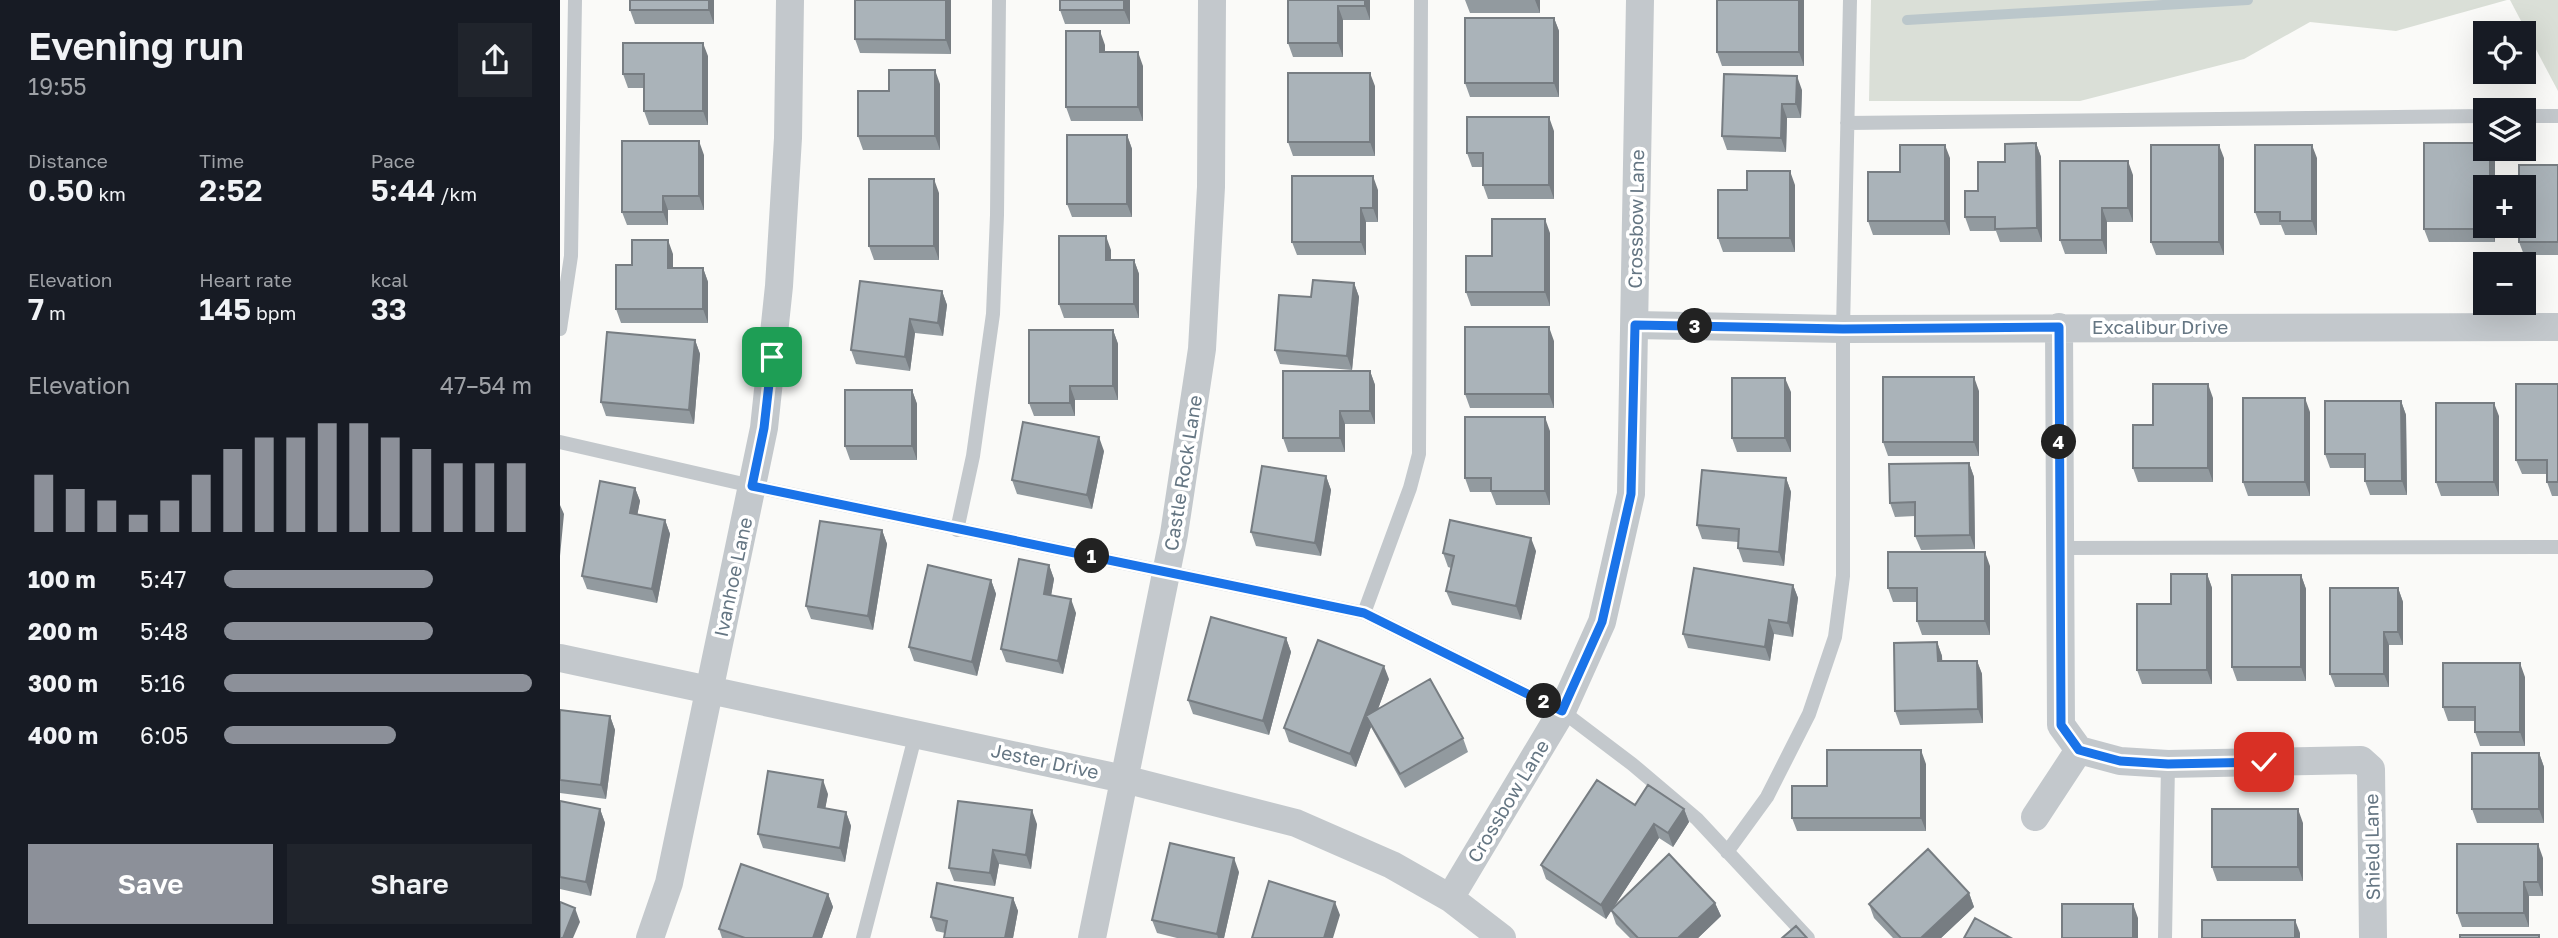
<!DOCTYPE html>
<meta charset="utf-8">
<style>
:root{--surface:#171b24;--page:#20242c;--text:#f1f3f6;--muted:#9ea1a6;--accent:#8c9099}
body{margin:0;font-family:"Golos Text",sans-serif;background:var(--page);color:var(--text);height:100vh;display:flex;flex-direction:column;font-size:26px;white-space:nowrap}
*{box-sizing:border-box;margin:0}
p{font-size:23px;color:var(--muted)}
.icon{flex:none;width:38px;height:38px;fill:none;stroke:currentColor;stroke-width:2;stroke-linecap:round;stroke-linejoin:round}
.map{position:relative;flex:1;overflow:hidden}
.side{display:flex;flex-direction:column;background:var(--surface);width:560px}
.side>*{flex:none}
.controls{position:absolute;left:1913px;top:21px;display:grid;gap:14px}
.controls a{display:grid;place-items:center;width:63px;height:63px;border-radius:0px;background:var(--surface);box-shadow:0 7px 28px #0002;font-size:35px}
.pin{position:absolute;display:grid;place-items:center;width:60px;height:60px;color:#fff;margin:-30px;border-radius:14px;box-shadow:0 4px 10px #0006}
.km{position:absolute;width:35px;height:35px;margin:-18px;border-radius:50%;background:#222;color:#fff;font-size:19px;line-height:35px;text-align:center}
.round{display:grid;place-items:center;flex:none;width:74px;height:74px;border-radius:0px;background:var(--page)}
.overview{display:flex;align-items:center;justify-content:space-between;height:119px;padding:0 28px}
h1{font-size:38px;font-weight:600;line-height:52px}
.stats{display:grid;grid-template-columns:repeat(3,1fr);gap:10px;height:119px;padding:7px 28px}
.stats div{display:grid;align-content:center}
.stats b{font-size:30px;font-weight:600}
.stats small{font-size:19px;font-weight:400}
.stats p{font-size:19px}
.chart{height:196px;padding:14px 28px}
.chart p{display:flex;justify-content:space-between}
.chart svg{width:100%;height:126px;margin-top:7px;stroke:var(--accent);stroke-width:6}
.action{display:flex;gap:14px;margin-top:auto;padding:14px 28px}
.action a{flex:1;height:80px;border-radius:0px;background:var(--accent);color:#fff;font-size:28px;font-weight:600;line-height:80px;text-align:center}
.action a+a{background:var(--page);color:var(--text)}
ul{padding:0 28px;list-style:none;font-size:23px}
li{display:grid;grid-template-columns:112px 84px 1fr;align-items:center;height:52px}
li i{height:18px;border-radius:9px;background:var(--accent)}
main{display:flex;flex:1;min-height:0}
.map>svg:first-child{display:block}
</style>
<main>
<section class="side">
<div class="overview"><div><h1>Evening run</h1><p>19:55</p></div><a class="round"><svg class="icon" aria-label="share" viewBox="0 0 24 24"><path d="M12 15V3M7 8l5-5 5 5M5 13v7h14v-7"/></svg></a></div>
<div class="stats">
<div><p>Distance</p><b>0.50<small> km</small></b></div>
<div><p>Time</p><b>2:52</b></div>
<div><p>Pace</p><b>5:44<small> /km</small></b></div>
</div>
<div class="stats">
<div><p>Elevation</p><b>7<small> m</small></b></div>
<div><p>Heart rate</p><b>145<small> bpm</small></b></div>
<div><p>kcal</p><b>33</b></div>
</div>
<div class="chart"><p><span>Elevation</span>47–54 m</p>
<svg viewBox="0 0 160 44" preserveAspectRatio="none"><path d="M5 44V24M15 44V29M25 44V33M35 44V38M45 44V33M55 44V24M65 44V15M75 44V11M85 44V11M95 44V6M105 44V6M115 44V11M125 44V15M135 44V20M145 44V20M155 44V20"/></svg>
</div>
<ul>
<li><b>100 m</b>5:47<i style="width:68%"></i></li>
<li><b>200 m</b>5:48<i style="width:68%"></i></li>
<li><b>300 m</b>5:16<i style="width:100%"></i></li>
<li><b>400 m</b>6:05<i style="width:56%"></i></li>
</ul>
<div class="action"><a>Save</a><a>Share</a></div>
</section>
<div class="map">
<svg width="1998" height="938" viewBox="0 0 1998 938">
<rect width="100%" height="100%" fill="#fafaf8"/>
<path fill="#dadfd7" d="M1311,0H1947L1836,31L1750,22L1684,59L1520,101H1309Z
M1950,0H1998V91Z"/>
<g fill="none" stroke-linecap="round" stroke-linejoin="round">
<path stroke="#bbc7cb" stroke-width="10" d="M1347,20L1688,0"/>
<path stroke="#c3c8cc" stroke-width="14" d="M1964,116H1998
M1287,123L1925,116
M0,329L11,256L15,0
M0,442L192,486L804,613L1002,711L1072,764L1137,819L1248,938
M397,530L413,456L433,314L437,215L439,0
M1499,548L1998,547
M804,613L850,488L859,454L861,0
M1167,852L1207,797L1249,714L1275,637L1283,576V329L1290,0
M303,938L356,733
M1605,938L1608,764"/>
<path stroke="#c3c8cc" stroke-width="28" d="M1075,325L1283,329L1998,327
M1499,327L1501,725L1519,750L1560,761L1608,764L1801,760L1811,769L1813,938
M0,658L564,779L736,823L832,865L890,898L942,938
M1475,817L1519,750
M890,898L1002,711L1042,622L1071,494L1080,0
M90,938L109,883L204,428L219,286L228,138L230,0
M532,938L614,534L642,349L651,187L652,0"/>
</g>
<path fill="#929a9f" d="M154,0V24H75L70,10Z
M391,0V54L300,53L295,39Z
M570,0V24H505L500,10Z
M728,0H810V20H783V57H733L728,43Z
M905,0H980V13H910Z
M1244,0V66H1162L1157,52Z
M994,18L999,31V97H910L905,83Z
M545,45V52L583,66V121H511L506,107Z
M148,56V125H89L84,111V88H68L63,74Z
M380,84V150H303L298,136Z
M815,86V156H733L728,142Z
M1242,90L1241,118H1227L1226,152L1167,150L1162,136Z
M994,131V199H928L923,185V167H912L907,153Z
M567,135L572,149V217H512L507,204Z
M1476,143L1481,157L1482,242H1440L1436,231H1410L1405,217L1418,191L1445,162Z
M144,155V210H108V225H67L62,212Z
M1935,157V242H1869L1864,229Z
M1390,158V235H1313L1308,221L1340,172Z
M1664,158V255H1596L1591,242Z
M1757,158V235H1725L1721,225H1700L1695,212Z
M1998,165V255H1964L1959,242Z
M1573,175V222H1547V254H1505L1500,240Z
M1235,185V252H1163L1158,238L1187,190Z
M818,190V222H806V255H737L732,242Z
M379,193V260H314L309,246Z
M990,233V306H911L906,292L932,256Z
M551,250V260H574L579,274V318H504L499,304Z
M113,254V268H143L148,282V323H61L56,309L72,265Z
M794,283L799,297L792,370L720,364L715,350L751,297Z
M382,291L387,305L383,336L355,333L350,371L296,364L291,350Z
M553,330L558,344V400H515V416H474L469,403Z
M135,340L140,354L134,424L46,416L41,402Z
M994,341V408H910L905,394Z
M810,371L815,385V424H785V452H728L723,438Z
M1998,384V496H1992L1987,482V474H1962L1956,460Z
M352,390L357,404V460H290L285,446Z
M1419,391V456H1328L1323,442Z
M1231,392V452H1177L1172,438Z
M1653,398V482H1578L1573,468L1593,425Z
M1841,401L1846,415L1847,495H1810L1805,481V468H1770L1765,454Z
M1750,412V496H1688L1683,482Z
M1939,416V496H1881L1876,482Z
M990,431V505H936L931,492H910L905,478Z
M544,451L532,509L457,494L452,480Z
M1409,463L1414,477L1415,549L1361,550L1355,536V516L1335,517L1330,503Z
M766,476L771,490L761,556L696,546L691,532Z
M1226,478L1231,492L1224,566L1183,562L1178,548V542L1142,539L1137,525Z
M75,488L80,501L77,515L105,520L110,534L97,603L27,589L22,576Z
M322,530L327,544L313,630L251,619L246,606Z
M976,551L961,620L892,605L886,591L891,568L888,567L883,553Z
M489,565L494,579L491,595L516,613L503,674L446,662L441,649Z
M1430,566V635H1362L1357,621V602H1333L1328,588Z
M1647,574L1652,588V684H1582L1577,670Z
M1741,575L1746,589V681H1677L1672,667Z
M431,580L436,594L417,676L354,661L349,647Z
M1233,585L1238,598L1233,637L1214,634L1210,661L1128,648L1123,634Z
M1838,588L1843,602V645H1829V687H1775L1770,674Z
M726,638L731,652L709,735L633,714L628,700Z
M1377,642L1382,656V661H1417L1422,674L1423,723L1340,725L1335,711Z
M1965,677V746H1920L1915,732V721H1888L1883,707Z
M829,679L818,709L903,738L908,752L845,788L811,727L796,767L729,742L724,728Z
M0,710L50,716L55,730L46,799L0,793Z
M1979,753L1984,767V823H1917L1912,809Z
M1366,764V831H1237L1232,818L1267,786Z
M268,794L265,808L286,812L291,826L285,862L203,848L198,834Z
M0,801L40,809L45,823L31,896L0,889Z
M1075,805L1124,809L1129,822L1113,847L1099,838L1053,908L1155,903L1161,916L1138,938H1070L1056,924L1051,910L1046,919L986,879L981,865Z
M1743,823V881H1657L1652,867Z
M477,824L471,869L439,864L435,886L394,881L389,868Z
M1983,858V896H1969V927H1902L1897,913Z
M679,872L664,938H617L597,933L592,920Z
M1409,893L1414,907L1381,938H1333L1314,918L1309,904Z
M268,894L273,907L262,938H162L159,929Z
M453,898L458,911L453,938H384L385,933L376,931L371,917Z"/>
<path fill="#777d82" d="M149,0H154V24L149,10Z
M386,0H391V54L386,40Z
M564,0H570V24L564,10Z
M805,0H810V20L805,6Z
M975,0H980V13Z
M1239,0H1244V66L1239,52Z
M778,6L783,20V57L778,43Z
M994,18L999,31V97L994,83Z
M540,31L545,45V66L540,52Z
M143,43L148,56V125L143,111Z
M578,52L583,66V121L578,107Z
M375,70L380,84V150L375,136Z
M810,73L815,86V156L810,142Z
M1237,76L1242,90L1241,118L1236,104Z
M1222,104L1227,118L1226,152L1221,138Z
M989,117L994,131V199L989,185Z
M567,135L572,149V217L567,204Z
M139,141L144,155V210L139,196Z
M1476,143L1481,157L1482,242L1477,228Z
M1385,145L1390,158V235L1385,221Z
M1659,145L1664,158V255L1659,242Z
M1752,145L1757,158V235L1752,221Z
M1930,149H1932L1935,157V187H1930Z
M1568,161L1573,175V222L1568,208Z
M1230,171L1235,185V252L1230,238Z
M813,176L818,190V222L813,208Z
M374,179L379,193V260L374,246Z
M103,196L108,210V225L103,212Z
M801,208L806,222V255L801,242Z
M1542,208L1547,222V254L1542,240Z
M985,219L990,233V306L985,292Z
M1930,226H1935V242L1930,229Z
M546,236L551,250V274L546,260Z
M108,240L113,254V282L108,268Z
M574,260L579,274V318L574,304Z
M143,268L148,282V323L143,309Z
M794,283L799,297L792,370L787,356Z
M382,291L387,305L383,336L378,323Z
M350,319L355,333L350,371L345,357Z
M989,327L994,341V408L989,394Z
M553,330L558,344V400L553,386Z
M135,340L140,354L134,424L129,410Z
M810,371L815,385V424L810,411Z
M1414,377L1419,391V456L1414,442Z
M1225,378L1231,392V452L1225,438Z
M1648,384L1653,398V482L1648,468Z
M510,386L515,400V416L510,403Z
M352,390L357,404V460L352,446Z
M1745,398L1750,412V496L1745,482Z
M1841,401L1846,415L1847,495L1842,481Z
M1934,403L1939,416V496L1934,482Z
M780,411L785,424V452L780,438Z
M985,417L990,431V505L985,491Z
M539,437L544,451L532,509L527,495Z
M1409,463L1414,477L1415,549L1410,535Z
M766,476L771,490L761,556L755,543Z
M1226,478L1231,492L1224,566L1219,552Z
M75,488L80,501L75,527L70,513Z
M0,505L4,514L0,556Z
M105,520L110,534L97,603L92,589Z
M322,530L327,544L313,630L308,616Z
M971,538L976,551L961,620L956,606Z
M1425,552L1430,566V635L1425,621Z
M489,565L494,579L489,608L484,594Z
M1647,574L1652,588V684L1647,670Z
M1741,575L1746,589V681L1741,667Z
M431,580L436,594L417,676L412,662Z
M1233,585L1238,598L1233,637L1228,623Z
M1838,588L1843,602V645L1838,632Z
M511,599L516,613L503,674L498,661Z
M1209,620L1214,634L1210,661L1205,647Z
M1824,632L1829,645V687L1824,674Z
M726,638L731,652L709,735L703,721Z
M1377,642L1382,656L1383,675L1378,661Z
M1417,661L1422,674L1423,723L1418,709Z
M1960,663L1965,677V746L1960,732Z
M824,666L829,679L812,725L806,716L811,727L796,767L790,754Z
M50,716L55,730L46,799L41,785Z
M1361,750L1366,764V831L1361,818Z
M1979,753L1984,767V823L1979,809Z
M263,780L268,794L263,821L258,807Z
M40,809L45,823L31,896L26,882Z
M1124,809L1129,822L1113,847L1108,833Z
M1738,809L1743,823V881L1738,867Z
M472,810L477,824L471,869L466,855Z
M286,812L291,826L285,862L280,848Z
M1094,824L1099,838L1046,919L1041,905Z
M1978,844L1983,858V896L1978,882Z
M433,850L439,864L435,886L430,873Z
M674,858L679,872L664,938H658L657,934Z
M1964,882L1969,896V927L1964,913Z
M1409,893L1414,907L1381,938H1361Z
M268,894L273,907L262,938H253Z
M453,898L458,911L453,938H445Z
M775,902L780,915L773,938H764Z
M1155,903L1161,916L1138,938H1118Z
M1573,904L1578,918V938H1573Z
M15,908L20,922L13,938H3Z
M1735,920L1740,933V938H1735Z"/>
<path fill="#aab3b9" stroke="#777d82" stroke-width="2" d="M70,0H149V10H70Z
M295,0H386V40L295,39Z
M500,0H564V10H500Z
M728,0H805V6H778V43H728Z
M1157,0H1239V52H1157Z
M905,18H994V83H905Z
M506,31H540V52H578V107H506Z
M63,43H143V111H84V74H63Z
M329,70H375V136H298V91H329Z
M728,73H810V142H728Z
M1164,74L1237,76L1236,104H1222L1221,138L1162,136Z
M907,117H989V185H923V153H907Z
M507,135H567V204H507Z
M62,141H139V196H103V212H62Z
M1476,143L1477,228L1435,229V217H1405V191H1418V162H1445V144Z
M1864,143H1925V149H1930V187H1925V226H1930V229H1864Z
M1340,145H1385V221H1308V172H1340Z
M1591,145H1659V242H1591Z
M1695,145H1752V221H1720V212H1695Z
M1500,161H1568V208H1542V240H1500Z
M1959,165H1998V242H1959V226H1964V187H1959Z
M1187,171H1230V238H1158V190H1187Z
M732,176H813V208H801V242H732Z
M309,179H374V246H309Z
M932,219H985V292H906V256H932Z
M499,236H546V260H574V304H499Z
M72,240H108V268H143V309H56V265H72Z
M753,280L794,283L787,356L715,350L719,295L751,297Z
M300,281L382,291L378,323L350,319L345,357L291,350Z
M905,327H989V394H905Z
M469,330H553V386H510V403H469Z
M47,332L135,340L129,410L41,402Z
M723,371H810V411H780V438H723Z
M1323,377H1414V442H1323Z
M1172,378H1225V438H1172Z
M1593,384H1648V468H1573V425H1593Z
M1956,384H1998V482H1987V460H1956Z
M285,390H352V446H285Z
M1683,398H1745V482H1683Z
M1765,401H1841L1842,481H1805V454H1765Z
M1876,403H1934V482H1876Z
M905,417H985V491H931V478H905Z
M463,422L539,437L527,495L452,480Z
M1409,463L1410,535L1355,536V502L1330,503L1329,464Z
M702,466L766,476L755,543L691,532Z
M1142,470L1226,478L1219,552L1178,548L1179,529L1137,525Z
M40,481L75,488L70,513L105,520L92,589L22,576Z
M890,520L971,538L956,606L886,591L894,556L883,553Z
M260,521L322,530L308,616L246,606Z
M1328,552H1425V621H1357V588H1328Z
M459,559L489,565L484,594L511,599L498,661L441,649Z
M368,565L431,580L412,662L349,647Z
M1134,568L1233,585L1228,623L1209,620L1205,647L1123,634Z
M1611,574H1647V670H1577V604H1611Z
M1672,575H1741V667H1672Z
M1770,588H1838V632H1824V674H1770Z
M651,617L726,638L703,721L628,700Z
M758,640L824,666L790,754L724,728Z
M1377,642L1378,661H1417L1418,709L1335,711L1334,643Z
M1883,663H1960V732H1915V707H1883Z
M870,679L903,738L840,774L806,716Z
M0,710L50,716L41,785L0,780Z
M1267,750H1361V818H1232V786H1267Z
M1912,753H1979V809H1912Z
M208,771L263,780L258,807L286,812L280,848L198,834Z
M1037,780L1075,805L1088,785L1124,809L1108,833L1094,824L1041,905L981,865Z
M0,801L40,809L26,882L0,877Z
M398,801L472,810L466,855L433,850L430,873L389,868Z
M1652,809H1738V867H1652Z
M610,843L674,858L657,934L592,920Z
M1897,844H1978V882H1964V913H1897Z
M1368,849L1409,893L1361,938H1341L1309,904Z
M1109,854L1155,903L1118,938H1078L1051,910Z
M181,864L268,894L253,938H185L159,929Z
M709,881L775,902L764,938H692Z
M377,883L453,898L445,938H384L387,921L371,917Z
M0,902L15,908L3,938H0Z
M1502,904H1573V938H1502Z
M1415,918L1451,938H1404Z
M1642,920H1735V938H1642Z
M1236,926L1247,938H1222Z
M1900,935H1979V938H1900Z"/>
<g fill="none" stroke-linecap="round" stroke-linejoin="round">
<g stroke="#fff" stroke-width="14">
<path id="route" d="M212,357L204,428L192,486L804,613L1002,711L1042,622L1071,494L1075,325L1283,329L1499,327L1501,725L1519,750L1560,761L1608,764L1704,762"/>
</g>
<use href="#route" stroke="#1a73e8" stroke-width="9"/>
</g>
<g text-anchor="middle" stroke-width="7" stroke-linejoin="round" paint-order="stroke">
<g font-size="19" fill="#657683" stroke="#fff">
<text transform="translate(1076 219) rotate(-89)" y="7">Crossbow Lane</text>
<text x="1600" y="334">Excalibur Drive</text>
<text transform="translate(623 473) rotate(-81)" y="7">Castle Rock Lane</text>
<text transform="translate(173 577) rotate(-78)" y="7">Ivanhoe Lane</text>
<text transform="translate(485 761) rotate(12)" y="7">Jester Drive</text>
<text transform="translate(948 801) rotate(-59)" y="7">Crossbow Lane</text>
<text transform="translate(1812 847) rotate(-91)" y="7">Shield Lane</text>
</g>
</g>
</svg>
<div class="controls">
<a><svg class="icon" aria-label="locate" viewBox="0 0 24 24"><circle cx="12" cy="12" r="6"/><path d="M12 2v4M12 18v4M2 12h4M18 12h4"/></svg></a>
<a><svg class="icon" aria-label="layers" viewBox="0 0 24 24"><path d="M12 4l9 5-9 5-9-5zM3 14l9 5 9-5"/></svg></a>
<a>+</a>
<a>−</a>
</div>
<div class="pin" style="left:212px;top:357px;background:#1e9e55"><svg class="icon" aria-label="arrive" viewBox="0 0 24 24"><path d="M6 21V4h12l-3 4 3 4H6"/></svg></div>
<div class="pin" style="left:1704px;top:762px;background:#d93025"><svg class="icon" aria-label="check" viewBox="0 0 24 24"><path d="M5 12l5 5 9-10"/></svg></div>
<b class="km" style="left:532px;top:556px">1</b>
<b class="km" style="left:984px;top:701px">2</b>
<b class="km" style="left:1135px;top:326px">3</b>
<b class="km" style="left:1499px;top:442px">4</b>
</div>
</main>
